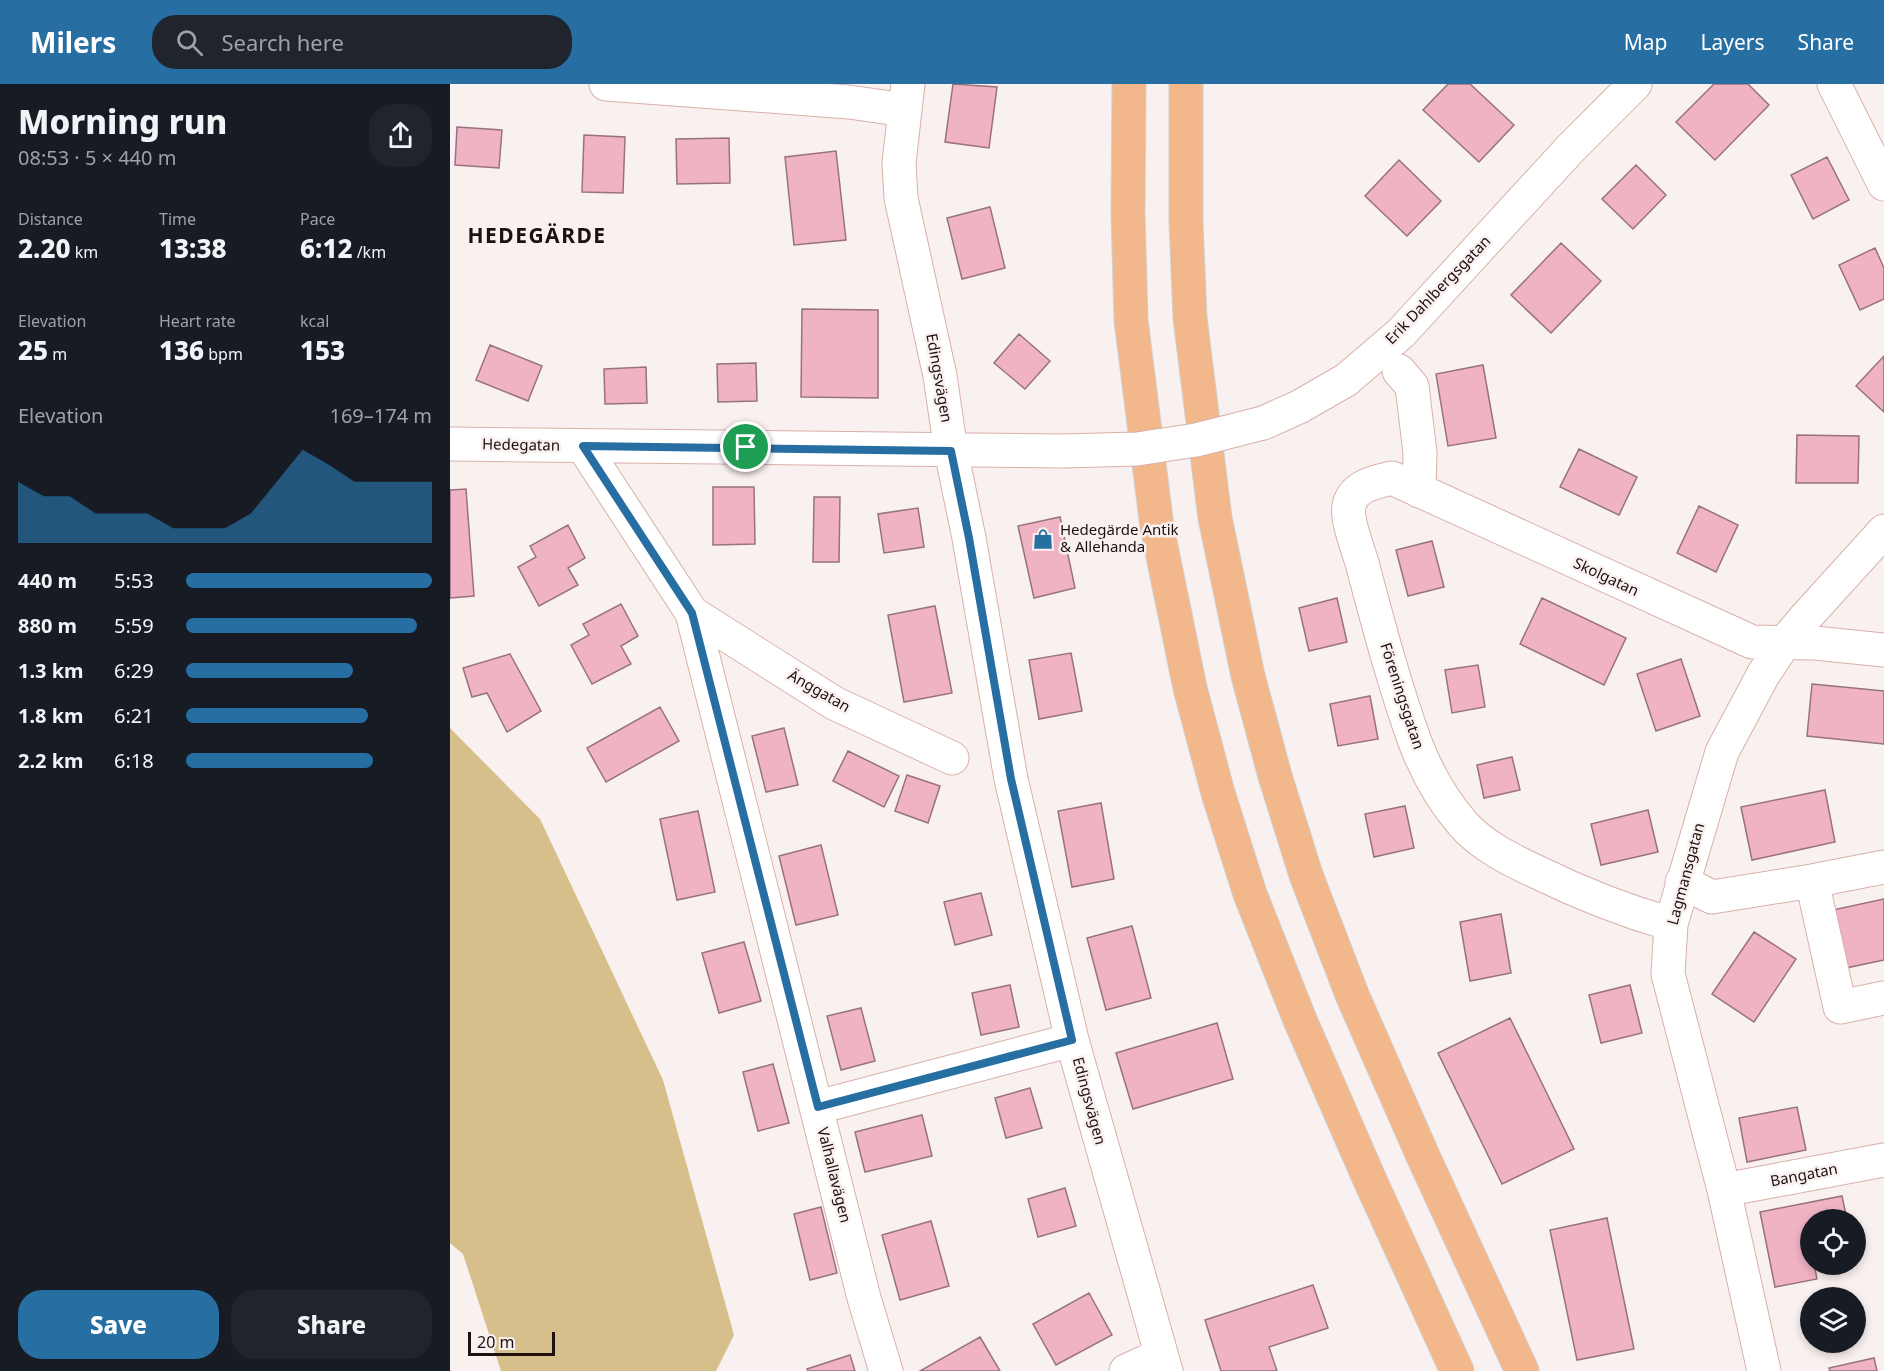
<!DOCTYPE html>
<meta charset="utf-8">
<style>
:root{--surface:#171b24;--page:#20242c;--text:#f1f3f6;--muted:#9ea1a6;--accent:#276fa3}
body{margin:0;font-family:"Noto Sans",sans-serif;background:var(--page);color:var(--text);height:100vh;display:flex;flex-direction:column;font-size:22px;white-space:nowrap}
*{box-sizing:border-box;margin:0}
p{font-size:20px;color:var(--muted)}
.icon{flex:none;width:33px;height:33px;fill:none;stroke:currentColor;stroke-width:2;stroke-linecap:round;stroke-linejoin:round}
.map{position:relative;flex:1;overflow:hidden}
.sheet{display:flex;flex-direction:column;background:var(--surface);width:450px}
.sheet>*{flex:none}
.fabs{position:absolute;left:1350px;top:1125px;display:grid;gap:12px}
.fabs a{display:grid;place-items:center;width:66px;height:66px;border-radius:50%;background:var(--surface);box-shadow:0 3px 9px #0003;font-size:30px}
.scale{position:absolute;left:18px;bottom:15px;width:87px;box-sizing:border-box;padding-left:6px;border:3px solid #1e100e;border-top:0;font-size:16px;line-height:21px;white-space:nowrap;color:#1e100e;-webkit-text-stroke:4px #f9f1ef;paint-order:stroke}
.pin{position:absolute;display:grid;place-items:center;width:51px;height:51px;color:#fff;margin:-26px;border:3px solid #fff;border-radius:50%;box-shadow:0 2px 6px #0007}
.round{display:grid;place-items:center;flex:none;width:63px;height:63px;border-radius:24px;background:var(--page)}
.head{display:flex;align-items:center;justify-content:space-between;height:102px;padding:0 18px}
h1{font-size:33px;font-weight:800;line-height:45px}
.stats{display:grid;grid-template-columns:repeat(3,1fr);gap:9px;height:102px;padding:6px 18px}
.stats div{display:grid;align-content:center}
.stats b{font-size:26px;font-weight:800}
.stats small{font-size:16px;font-weight:400}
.stats p{font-size:16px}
.chart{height:168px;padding:12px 18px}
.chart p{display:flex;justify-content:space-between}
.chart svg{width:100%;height:108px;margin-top:6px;fill:var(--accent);opacity:.7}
.button{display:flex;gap:12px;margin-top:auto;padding:12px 18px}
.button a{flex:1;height:69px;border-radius:24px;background:var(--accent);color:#fff;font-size:24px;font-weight:800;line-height:69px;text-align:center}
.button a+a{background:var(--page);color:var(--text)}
ul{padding:0 18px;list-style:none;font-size:20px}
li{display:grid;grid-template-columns:96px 72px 1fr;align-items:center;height:45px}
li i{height:15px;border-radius:8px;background:var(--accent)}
header{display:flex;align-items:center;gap:36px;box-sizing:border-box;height:84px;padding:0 30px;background:var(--accent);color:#fff}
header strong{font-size:28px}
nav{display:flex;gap:33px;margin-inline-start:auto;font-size:21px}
.search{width:420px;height:54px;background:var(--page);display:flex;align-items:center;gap:15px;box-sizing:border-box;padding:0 21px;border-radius:24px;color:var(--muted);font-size:22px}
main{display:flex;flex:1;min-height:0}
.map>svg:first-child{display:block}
</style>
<header>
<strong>Milers</strong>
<div class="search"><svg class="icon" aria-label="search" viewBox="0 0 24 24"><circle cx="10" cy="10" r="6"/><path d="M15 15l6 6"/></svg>Search here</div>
<nav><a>Map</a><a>Layers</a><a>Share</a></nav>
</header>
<main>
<section class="sheet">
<div class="head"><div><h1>Morning run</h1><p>08:53 · 5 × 440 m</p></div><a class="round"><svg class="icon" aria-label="share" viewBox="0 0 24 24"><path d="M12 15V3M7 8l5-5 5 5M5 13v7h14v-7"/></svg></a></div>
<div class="stats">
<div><p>Distance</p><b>2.20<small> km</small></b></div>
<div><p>Time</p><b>13:38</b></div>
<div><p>Pace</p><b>6:12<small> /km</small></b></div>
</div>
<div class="stats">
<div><p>Elevation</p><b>25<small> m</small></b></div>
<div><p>Heart rate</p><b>136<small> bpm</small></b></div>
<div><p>kcal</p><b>153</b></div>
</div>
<div class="chart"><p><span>Elevation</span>169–174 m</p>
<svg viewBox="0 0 160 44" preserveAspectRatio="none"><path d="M0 44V19L10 25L20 25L30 32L40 32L50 32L60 38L70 38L80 38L90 32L100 19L110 6L120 12L130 19L140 19L150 19L160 19V44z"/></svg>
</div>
<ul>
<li><b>440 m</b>5:53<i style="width:100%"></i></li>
<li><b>880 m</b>5:59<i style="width:94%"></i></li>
<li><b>1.3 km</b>6:29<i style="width:68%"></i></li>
<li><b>1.8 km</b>6:21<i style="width:74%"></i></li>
<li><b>2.2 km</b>6:18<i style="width:76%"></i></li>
</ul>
<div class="button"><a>Save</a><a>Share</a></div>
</section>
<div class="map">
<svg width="1434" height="1287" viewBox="0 0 1434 1287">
<rect width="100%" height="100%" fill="#f9f1ef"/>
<path fill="#d6bf8a" d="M0,644L90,735L213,996L284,1251L266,1287H51L13,1170L0,1159Z"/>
<path fill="#f0b3c4" stroke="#98727d" stroke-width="1.5" d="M503,0L547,3L539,64L495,58Z
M998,0H1020L1064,41L1029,78L973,26Z
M1264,0H1298L1319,21L1265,76L1226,38Z
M7,43L52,46L49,84L5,81Z
M134,51L175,53L173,109L132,108Z
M279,54L280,99L227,100L226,55Z
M386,67L396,156L344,161L335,73Z
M1377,73L1399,116L1363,135L1341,91Z
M949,76L991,117L957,152L915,112Z
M1186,81L1216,111L1183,145L1152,115Z
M540,123L555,184L512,195L497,134Z
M1111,159L1151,197L1101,249L1061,211Z
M1425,164L1434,184V215L1410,226L1389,181Z
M352,225L428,226V314L351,313Z
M569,250L600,277L575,305L544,279Z
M40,261L92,282L78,317L26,296Z
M1434,272V328L1406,302Z
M306,279L307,317L268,318L267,280Z
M1033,281L1046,354L998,362L986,290Z
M196,283L197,319L155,320L154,285Z
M1347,351L1409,352L1408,399H1346Z
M1129,365L1187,393L1169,431L1110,403Z
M263,403H304L305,460L263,461Z
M16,405L24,512L0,514V406Z
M364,413H390L389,478H363Z
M1249,422L1288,441L1266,488L1227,469Z
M468,424L474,463L434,469L428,430Z
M610,433L625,504L584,514L568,442Z
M118,441L135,474L118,484L128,501L89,522L68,483L86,473L80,462Z
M982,457L994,503L958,512L946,466Z
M887,514L897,558L859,567L849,524Z
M1092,514L1176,554L1154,601L1070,560Z
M171,520L188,552L171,562L181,580L142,600L121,561L139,551L133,540Z
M485,522L502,609L454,618L438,531Z
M621,569L632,627L589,635L579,576Z
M60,570L91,627L57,648L37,609L22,613L13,584Z
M1231,575L1250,632L1206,647L1187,590Z
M1028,581L1035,623L1002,629L995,586Z
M1362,600L1434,607V660L1357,652Z
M920,612L928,655L888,662L880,620Z
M210,623L229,657L156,698L137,664Z
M334,644L348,701L316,708L302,652Z
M398,667L449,692L434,723L383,697Z
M1062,673L1070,706L1034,714L1027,681Z
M457,691L490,702L478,739L445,727Z
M1375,706L1385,758L1302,776L1291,723Z
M651,719L664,795L622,803L608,727Z
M955,722L964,764L924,773L915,730Z
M1198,726L1208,768L1151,781L1141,740Z
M248,727L265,808L227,816L210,735Z
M371,761L388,831L346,841L329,772Z
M531,809L542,851L505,861L494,818Z
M1434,815V876L1391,885L1378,827Z
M1051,830L1061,889L1020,897L1010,838Z
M682,842L701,914L656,926L637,854Z
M1304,848L1346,875L1304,938L1262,910Z
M294,858L311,917L269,929L252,869Z
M560,901L569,943L531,951L522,909Z
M1180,901L1192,949L1151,959L1139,911Z
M411,924L425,977L391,986L377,932Z
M1060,934L1124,1065L1052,1100L988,969Z
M767,939L783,995L683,1025L666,969Z
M323,980L339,1039L308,1047L293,988Z
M580,1004L592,1044L556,1054L545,1014Z
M1347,1023L1356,1066L1297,1078L1289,1034Z
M472,1031L482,1072L415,1088L405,1048Z
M615,1104L626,1142L588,1153L578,1115Z
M1392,1112L1397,1136H1360V1180H1364L1367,1195L1325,1203L1310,1128Z
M371,1123L387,1189L360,1196L344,1130Z
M1157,1134L1184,1265L1127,1276L1100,1146Z
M481,1137L499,1202L450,1216L432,1151Z
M863,1201L878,1244L819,1263L827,1287H771L755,1236Z
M639,1209L662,1251L606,1281L583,1240Z
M530,1253L550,1287H470Z
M400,1271L405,1287H358L357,1285Z
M1424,1274L1427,1287H1380L1379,1284Z"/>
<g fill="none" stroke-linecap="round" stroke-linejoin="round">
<g stroke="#d9b0a9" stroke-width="35">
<path id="minor" d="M156,0L399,18L455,26
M458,0L449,79L451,114L490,292L501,367L519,454L561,695L622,956L716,1287
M1384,0L1434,100
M949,287L962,302L970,369L969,407
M813,339L849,323L896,296L951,249L1121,64L1185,0
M0,360L613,367
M133,362L242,529L414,1214L436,1287
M242,529L384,619L502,674
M1362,797L1390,923L1434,914
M1232,798L1262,813L1362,797L1434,783
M1221,840C1175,827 1132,810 1089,789C1063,777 1032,762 1013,740C993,717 976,687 965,658C944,600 928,539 912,479C908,465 896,435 899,422C903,402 925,398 942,394L1302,558L1365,559L1434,566
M368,1023L622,956
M1274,1106L1434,1076
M676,1287L711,1271
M1314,1287L1274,1106L1218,890L1221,840L1272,668L1313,591L1335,558L1355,534L1434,447"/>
</g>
<g stroke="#d2cfcf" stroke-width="35">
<path id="highway" d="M679,0L678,128L681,236L707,443L740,604L768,709L800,810L850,936L919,1094L1007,1287
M736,0V138L740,234L765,434L798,592L825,692L856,791L903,913L973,1072L1072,1287"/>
</g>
<use href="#minor" stroke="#fff" stroke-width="33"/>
<use href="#highway" stroke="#f2b88b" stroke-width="33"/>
<g stroke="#d9b0a9" stroke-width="35" stroke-linecap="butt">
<path id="minor-bridge" d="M613,367L687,365L746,356L813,339"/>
</g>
<use href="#minor-bridge" stroke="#fff" stroke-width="33"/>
</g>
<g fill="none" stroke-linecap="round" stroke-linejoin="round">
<g stroke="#fff" stroke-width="12">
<path id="route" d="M133,362L501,367L519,454L561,695L622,956L368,1023L242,529Z"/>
</g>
<use href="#route" stroke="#276fa3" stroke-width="8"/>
</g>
<defs>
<g id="shop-bare" transform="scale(1.62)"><path d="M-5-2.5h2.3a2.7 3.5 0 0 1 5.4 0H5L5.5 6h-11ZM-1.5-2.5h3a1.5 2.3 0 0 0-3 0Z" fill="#276fa3" stroke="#f9f1ef" stroke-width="2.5" paint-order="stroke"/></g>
</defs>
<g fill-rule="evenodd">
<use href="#shop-bare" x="593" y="455"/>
</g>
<g text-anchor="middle" stroke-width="5" stroke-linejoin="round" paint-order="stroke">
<g font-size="15" fill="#1e100e" stroke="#f9f1ef">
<text transform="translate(988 206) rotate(-46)" y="5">Erik Dahlbergsgatan</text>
<text transform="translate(489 294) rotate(80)" y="5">Edingsvägen</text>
<text transform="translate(71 361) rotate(1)" y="5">Hedegatan</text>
<text transform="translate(1156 493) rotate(25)" y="5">Skolgatan</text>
<text transform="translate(369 607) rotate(30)" y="5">Änggatan</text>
<text transform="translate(952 612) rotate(72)" y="5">Föreningsgatan</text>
<text transform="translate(1236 790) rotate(-75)" y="5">Lagmansgatan</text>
<text transform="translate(639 1017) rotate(75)" y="5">Edingsvägen</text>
<text transform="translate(384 1091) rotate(76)" y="5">Valhallavägen</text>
<text transform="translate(1354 1091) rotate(-11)" y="5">Bangatan</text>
</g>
<g font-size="15" fill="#1e100e" stroke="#f9f1ef" text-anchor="start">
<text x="610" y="451">Hedegärde Antik<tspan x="610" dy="17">&amp; Allehanda</tspan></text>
</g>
<g font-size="21" font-weight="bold" letter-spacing="1.5" fill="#1e100e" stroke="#f9f1ef">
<text x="87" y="159">HEDEGÄRDE</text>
</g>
</g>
</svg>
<div class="fabs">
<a><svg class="icon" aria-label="locate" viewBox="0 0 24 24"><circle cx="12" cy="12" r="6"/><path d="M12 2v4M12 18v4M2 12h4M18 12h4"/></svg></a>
<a><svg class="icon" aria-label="layers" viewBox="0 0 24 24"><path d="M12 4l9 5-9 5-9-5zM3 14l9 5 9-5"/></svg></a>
</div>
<div class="scale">20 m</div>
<div class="pin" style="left:296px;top:363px;background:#1e9e55"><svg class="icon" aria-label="arrive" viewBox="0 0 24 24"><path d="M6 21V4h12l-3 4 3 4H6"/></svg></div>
</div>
</main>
